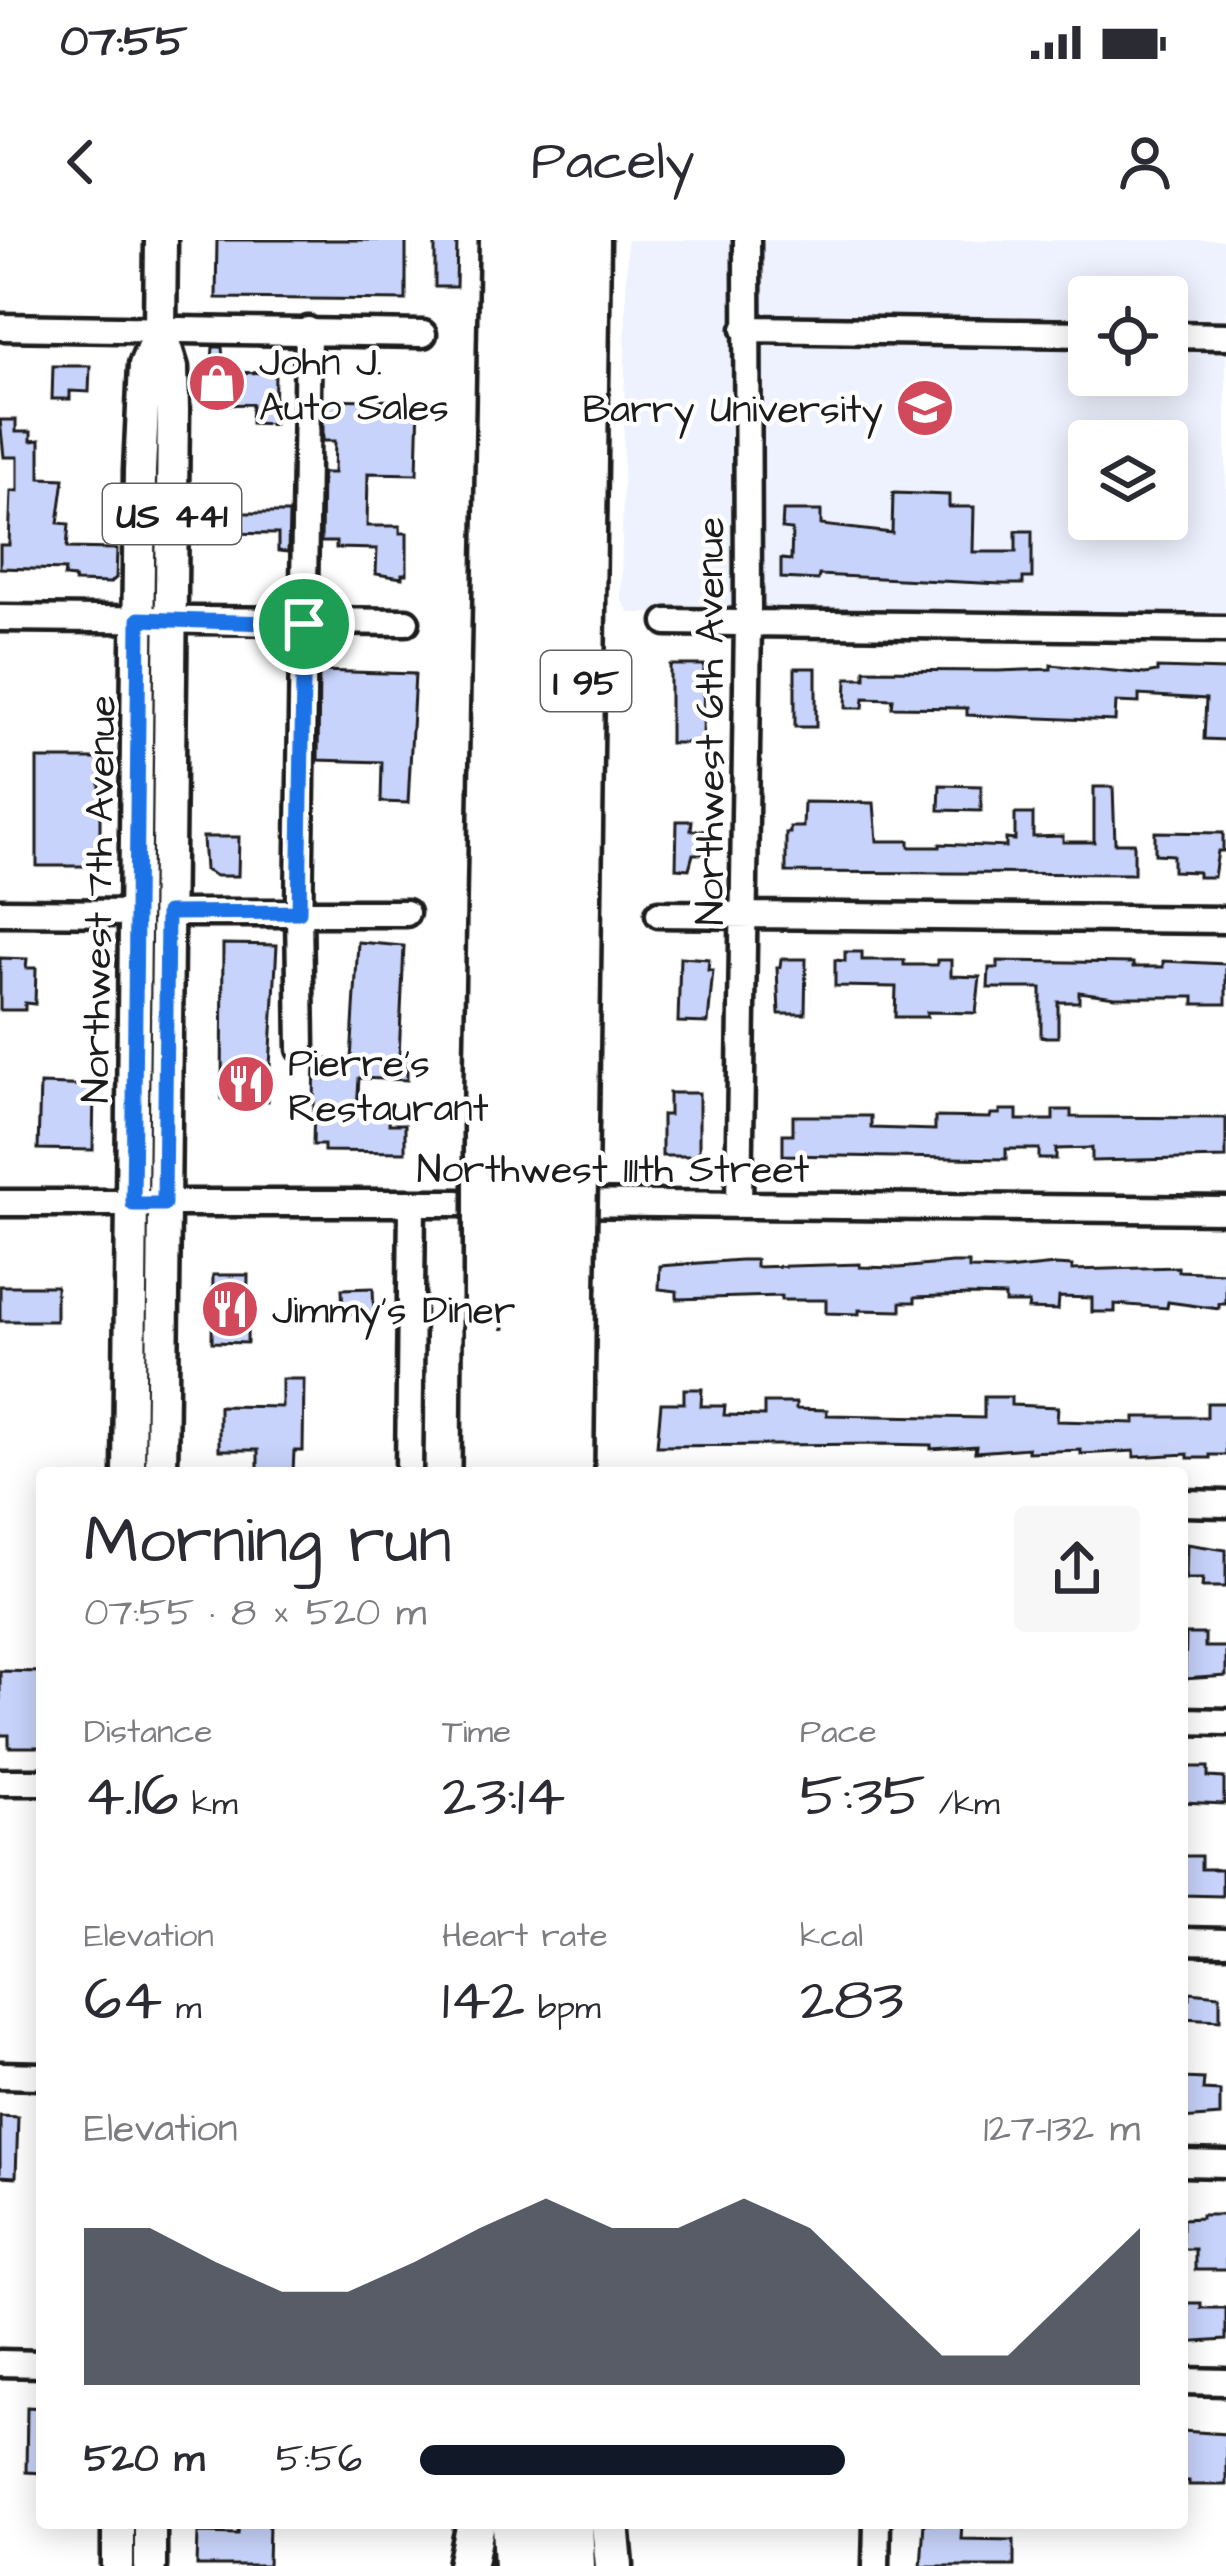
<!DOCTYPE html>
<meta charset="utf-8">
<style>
:root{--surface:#fff;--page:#f7f7f7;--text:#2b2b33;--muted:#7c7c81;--accent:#111827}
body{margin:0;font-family:"Architects Daughter",sans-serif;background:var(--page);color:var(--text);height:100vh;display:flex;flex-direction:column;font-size:45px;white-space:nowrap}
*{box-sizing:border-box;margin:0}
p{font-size:39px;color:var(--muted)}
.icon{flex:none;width:66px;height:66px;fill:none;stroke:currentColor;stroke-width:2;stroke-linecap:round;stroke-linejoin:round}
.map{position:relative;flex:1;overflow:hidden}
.details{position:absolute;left:36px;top:1227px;width:1152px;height:1062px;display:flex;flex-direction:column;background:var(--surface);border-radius:12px;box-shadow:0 6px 30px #0003}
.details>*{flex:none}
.fabs{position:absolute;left:1068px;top:36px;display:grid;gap:24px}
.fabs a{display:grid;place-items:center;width:120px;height:120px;border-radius:12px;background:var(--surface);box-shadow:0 6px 30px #0003;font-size:60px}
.pin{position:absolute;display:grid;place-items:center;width:102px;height:102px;color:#fff;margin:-51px;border:6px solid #fff;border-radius:50%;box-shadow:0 3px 12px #0007}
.round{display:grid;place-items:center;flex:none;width:126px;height:126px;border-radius:12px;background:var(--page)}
.overview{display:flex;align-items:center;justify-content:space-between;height:204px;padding:0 48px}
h1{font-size:66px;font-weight:600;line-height:90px}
.figures{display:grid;grid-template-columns:repeat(3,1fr);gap:18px;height:204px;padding:12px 48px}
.figures div{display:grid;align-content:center}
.figures b{font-size:60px;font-weight:600}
.figures small{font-size:33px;font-weight:400}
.figures p{font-size:33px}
.chart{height:336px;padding:24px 48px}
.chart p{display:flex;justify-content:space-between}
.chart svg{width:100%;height:216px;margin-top:12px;fill:var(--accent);opacity:.7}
ul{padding:0 48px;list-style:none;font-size:39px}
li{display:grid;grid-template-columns:192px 144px 1fr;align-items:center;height:90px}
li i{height:30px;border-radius:15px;background:var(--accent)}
.status{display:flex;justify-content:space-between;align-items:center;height:84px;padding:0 60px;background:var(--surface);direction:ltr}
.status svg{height:33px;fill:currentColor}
header{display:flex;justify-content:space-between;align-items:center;height:156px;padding:0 48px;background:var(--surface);font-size:54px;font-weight:600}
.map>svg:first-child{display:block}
</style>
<div class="status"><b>07:55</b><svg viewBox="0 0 49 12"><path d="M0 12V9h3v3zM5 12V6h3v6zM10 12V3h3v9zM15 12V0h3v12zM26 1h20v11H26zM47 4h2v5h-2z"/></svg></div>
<header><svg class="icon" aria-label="back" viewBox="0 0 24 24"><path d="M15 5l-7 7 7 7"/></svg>Pacely<svg class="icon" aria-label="person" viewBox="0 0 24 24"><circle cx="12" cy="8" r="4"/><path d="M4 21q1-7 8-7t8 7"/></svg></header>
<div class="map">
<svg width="1226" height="2326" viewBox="0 0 1226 2326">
<rect width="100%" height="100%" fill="#fff"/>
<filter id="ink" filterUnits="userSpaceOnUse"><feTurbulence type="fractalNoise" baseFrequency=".00833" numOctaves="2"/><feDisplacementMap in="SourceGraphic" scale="24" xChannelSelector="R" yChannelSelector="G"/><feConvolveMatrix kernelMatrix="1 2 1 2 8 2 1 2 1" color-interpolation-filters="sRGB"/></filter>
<g filter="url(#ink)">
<path fill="#eef2fe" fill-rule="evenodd" d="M627,0H1226V376L630,373L621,360ZM1089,57H1167V135H1089ZM1089,201H1167V279H1089Z"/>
<path fill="#c8d3fb" stroke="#1c1c1c" stroke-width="3" d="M217,0H406V60L216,58Z
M435,0H457L456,47H435Z
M213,107H222L224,132L275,133L274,184L251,183L252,164L223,165L210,149Z
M53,126H90L89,152L70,151V159H52Z
M323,159L419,161L417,234L368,233L367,286H400V293H407V334H402V338L376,334L377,309L336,308V302H321L322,233H334L335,201H323Z
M0,180H16V192H31V201L40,200V238L64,239L58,283L69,284L67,308L117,309L116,338L110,343L75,342L74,338L64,337L65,330L0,328V305H9L11,251H18V217H4Z
M893,253L949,255V267H974L973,312H1016V291H1032V338H1023V344H1001L819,335L818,340L781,338V319L791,320L792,290L782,289L783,271H821V285L892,293Z
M219,273H289L288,312L278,311V294L218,293Z
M670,425H704L703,503H670Z
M1051,425L1145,434L1157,432V428L1226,430V500L1204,499L1206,459L1139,455V463L1116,462L1115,481L967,475V468L892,467L893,459L864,458L863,468H846L847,438H865V430L998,431L1051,429Z
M795,428H816V487H795Z
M319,431L415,434L408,563L381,562L382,522L318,520Z
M37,519H100V626H37Z
M940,545L981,546V571L939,570Z
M1094,547H1113L1115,603H1134V634L786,632V593H790V587H803L804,562L874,563L877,601H909V607H940V604L1006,607V599L1015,600V574H1033V597L1063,596V602H1094Z
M677,581H692L691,590L709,591L708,614H693L689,629L676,628Z
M1155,592L1223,593V611H1218L1214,637H1198V632L1173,631V615L1155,614Z
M203,597H239L238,636H216L205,630Z
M358,702L404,706L399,817H407V840L359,838L357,870L390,871L389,884H405V912L324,911V905H313L315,819L351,820Z
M223,704L277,705L268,861L222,859Z
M845,712H862V720H904V725H937V720H951V736L980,737L976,773L927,772V777H895L896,747L835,746V720L845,721Z
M680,717L709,719L708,730H713L708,783L678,782Z
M0,718L27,719L26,728H36L35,764L25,763V770H0Z
M781,719H806L805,774H779L777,727H780Z
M998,721L1133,723V727H1163V721L1226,724V764H1194V757H1115L1079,752V762H1058V797H1041V748H988L989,728H998Z
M40,844L94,846L93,910L38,909Z
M669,853H699V916H662V875H669Z
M1000,870H1017V880H1053V870H1071V877L1226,878V918L1092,921V908L1056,909V919H1039V909H1006V919L783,915V894H793V876H871V888L935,890V877L990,878L991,874H1000Z
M740,1020H756V1027L860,1024V1027L899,1028L952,1023H969V1029L1006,1030L1055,1025L1072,1026V1030L1178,1027V1031L1226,1033V1064H1219V1069L1168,1062L1167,1068L1115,1064V1072H1092V1058L1059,1057L1058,1070L1028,1069L1029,1063H1005V1056L969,1055L915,1057V1062H901V1071L859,1070V1074L826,1073V1060H781V1056L677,1059V1051L659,1049L660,1026Z
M213,1035H248L247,1103L212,1102Z
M0,1046H56V1081H0Z
M373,1048L374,1073H343L342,1049Z
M282,1139H304L303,1211H294L293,1233H258V1210H219V1166L282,1167Z
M684,1149H702L701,1166H725L724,1175L764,1176V1163H796V1169L827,1170V1175L984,1178V1157H1011V1165L1058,1167L1057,1181L1135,1183V1177H1207V1163H1226V1215H1210V1218H1188V1214L1134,1217V1211L1081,1214V1210L1028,1212V1208L975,1212L976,1206L931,1209V1205L878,1204L657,1206L661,1163H684Z
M1187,1304L1226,1310V1347H1202L1203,1339H1186Z
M1186,1394H1205V1407H1226V1436L1185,1439Z
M0,1431L42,1432V1507H9V1495H0Z
M1183,1527H1208V1537L1224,1538V1564L1182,1562Z
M1182,1616H1201V1629H1222V1656L1182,1655Z
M1190,1752L1220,1755V1780L1182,1778V1758H1190Z
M1182,1838L1204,1839L1203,1850L1220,1851V1876L1182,1879Z
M0,1876L18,1877L16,1937L0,1936Z
M1201,1975H1226V2030H1195V2009H1182V1979L1201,1978Z
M1182,2063H1201V2068H1226V2100L1182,2103Z
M27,2167L42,2168V2233L26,2232Z
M1182,2191L1226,2194V2245H1189V2241H1182Z
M239,2283H269L268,2326H197L198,2293L238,2294Z
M924,2283H962L961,2299L1014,2300V2326H921Z"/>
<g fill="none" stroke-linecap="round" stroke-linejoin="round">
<g stroke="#1c1c1c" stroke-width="33">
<path id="minor" d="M0,87L423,94
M745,89L1089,94
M1167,95L1226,96
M0,378L406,382
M667,382L1226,389
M0,672L137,673
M167,673H406
M659,674L1226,680
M301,809L299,672L308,90
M0,963H498
M562,963L1226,970
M739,963L748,382L747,0
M409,1233L412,964
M1182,1263L1226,1264
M1182,1481L1226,1482
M0,1542H42
M1182,1701L1226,1702
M0,1835L42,1836
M1182,1923L1226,1924
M0,2123L42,2124
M1182,2141L1226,2142
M876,2326L877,2283"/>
</g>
<g stroke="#1c1c1c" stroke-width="39">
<path id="major" d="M129,1233L140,231L145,125L160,89
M161,1233L173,170L172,128L160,89L161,0
M118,2326V2283
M150,2326V2283"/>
</g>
<g stroke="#1c1c1c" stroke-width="45">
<path id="highway" d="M483,880L499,0
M514,880L526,0
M549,881L561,0
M579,882L591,0
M482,1233L483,1090
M509,1233L511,1050
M544,1233L547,1050
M574,1233L576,1050
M511,2283L513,2326
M546,2283L548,2326
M574,2283L576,2326
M610,2283L614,2326
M467,2326L476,2283"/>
</g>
<use href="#minor" stroke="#fff" stroke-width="24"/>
<use href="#major" stroke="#fff" stroke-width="30"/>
<use href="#highway" stroke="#fff" stroke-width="36"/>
<g stroke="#1c1c1c" stroke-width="45" stroke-linecap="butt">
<path id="highway-bridge" d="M511,1050L514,880
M547,1050L549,881
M576,1050L579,882
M483,1090V880"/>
</g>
<use href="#highway-bridge" stroke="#fff" stroke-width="36"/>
</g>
</g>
<g fill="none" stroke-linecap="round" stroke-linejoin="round" filter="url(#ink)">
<g stroke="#fff" stroke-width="24">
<path id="route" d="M139,379L304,384L299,672L167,673L164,964H133Z"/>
</g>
<use href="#route" stroke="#1a73e8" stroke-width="15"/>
</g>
<defs>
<g id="shop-disc" transform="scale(3)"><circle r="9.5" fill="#d1495b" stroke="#fff"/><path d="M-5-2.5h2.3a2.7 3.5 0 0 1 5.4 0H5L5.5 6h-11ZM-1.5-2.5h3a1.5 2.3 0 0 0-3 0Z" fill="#fff"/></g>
<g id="university-disc" transform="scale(3)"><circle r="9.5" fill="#d1495b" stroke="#fff"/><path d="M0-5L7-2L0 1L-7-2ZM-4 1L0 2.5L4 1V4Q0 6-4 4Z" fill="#fff"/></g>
<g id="restaurant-disc" transform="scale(3)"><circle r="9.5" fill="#d1495b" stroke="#fff"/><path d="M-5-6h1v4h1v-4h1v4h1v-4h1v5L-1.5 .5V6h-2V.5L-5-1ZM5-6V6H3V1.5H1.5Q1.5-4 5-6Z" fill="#fff"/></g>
</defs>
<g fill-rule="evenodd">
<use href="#shop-disc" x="217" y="143"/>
<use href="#university-disc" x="925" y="168"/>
<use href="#restaurant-disc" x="246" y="844"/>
<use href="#restaurant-disc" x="230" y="1069"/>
</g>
<g text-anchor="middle" stroke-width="9" stroke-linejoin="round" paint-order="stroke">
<g fill="#fff" stroke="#606060" stroke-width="3">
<rect x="103" y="244" width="138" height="60" rx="9"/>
<rect x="541" y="411" width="90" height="60" rx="9"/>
</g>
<g font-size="36" font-weight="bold" fill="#1c1c1c">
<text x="172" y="287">US 441</text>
<text x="586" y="454">I 95</text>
</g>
<g font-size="39" fill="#1c1c1c" stroke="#fff" text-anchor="start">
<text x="259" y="135">John J.<tspan x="259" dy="45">Auto Sales</tspan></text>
<text x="883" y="182" text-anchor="end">Barry University</text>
<text x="288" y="836">Pierre's<tspan x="288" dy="45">Restaurant</tspan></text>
<text x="272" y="1083">Jimmy's Diner</text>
</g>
<g font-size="39" fill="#1c1c1c" stroke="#fff">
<text transform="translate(709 481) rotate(-90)" y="14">Northwest 6th Avenue</text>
<text transform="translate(97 659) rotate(-89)" y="14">Northwest 7th Avenue</text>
<text x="613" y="942">Northwest 111th Street</text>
</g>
</g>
</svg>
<div class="fabs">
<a><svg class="icon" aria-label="locate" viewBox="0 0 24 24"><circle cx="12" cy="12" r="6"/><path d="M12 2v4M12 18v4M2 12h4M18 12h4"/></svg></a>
<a><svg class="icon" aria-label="layers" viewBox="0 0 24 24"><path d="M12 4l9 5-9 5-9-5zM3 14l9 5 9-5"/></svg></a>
</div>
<div class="pin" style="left:304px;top:384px;background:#1e9e55"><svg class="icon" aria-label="arrive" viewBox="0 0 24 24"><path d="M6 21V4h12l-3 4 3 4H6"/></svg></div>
<section class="details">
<div class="overview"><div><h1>Morning run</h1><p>07:55 · 8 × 520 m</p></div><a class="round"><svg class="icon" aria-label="share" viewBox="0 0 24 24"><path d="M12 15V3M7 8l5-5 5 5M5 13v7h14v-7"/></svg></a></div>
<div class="figures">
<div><p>Distance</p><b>4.16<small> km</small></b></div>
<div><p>Time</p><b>23:14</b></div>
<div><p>Pace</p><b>5:35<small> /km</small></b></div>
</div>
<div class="figures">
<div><p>Elevation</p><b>64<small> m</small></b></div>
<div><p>Heart rate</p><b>142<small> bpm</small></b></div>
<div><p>kcal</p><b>283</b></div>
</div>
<div class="chart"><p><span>Elevation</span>127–132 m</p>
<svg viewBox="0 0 160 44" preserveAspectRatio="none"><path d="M0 44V12L10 12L20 19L30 25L40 25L50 19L60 12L70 6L80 12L90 12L100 6L110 12L120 25L130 38L140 38L150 25L160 12V44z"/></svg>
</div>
<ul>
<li><b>520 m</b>5:56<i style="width:59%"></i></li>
</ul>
</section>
</div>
